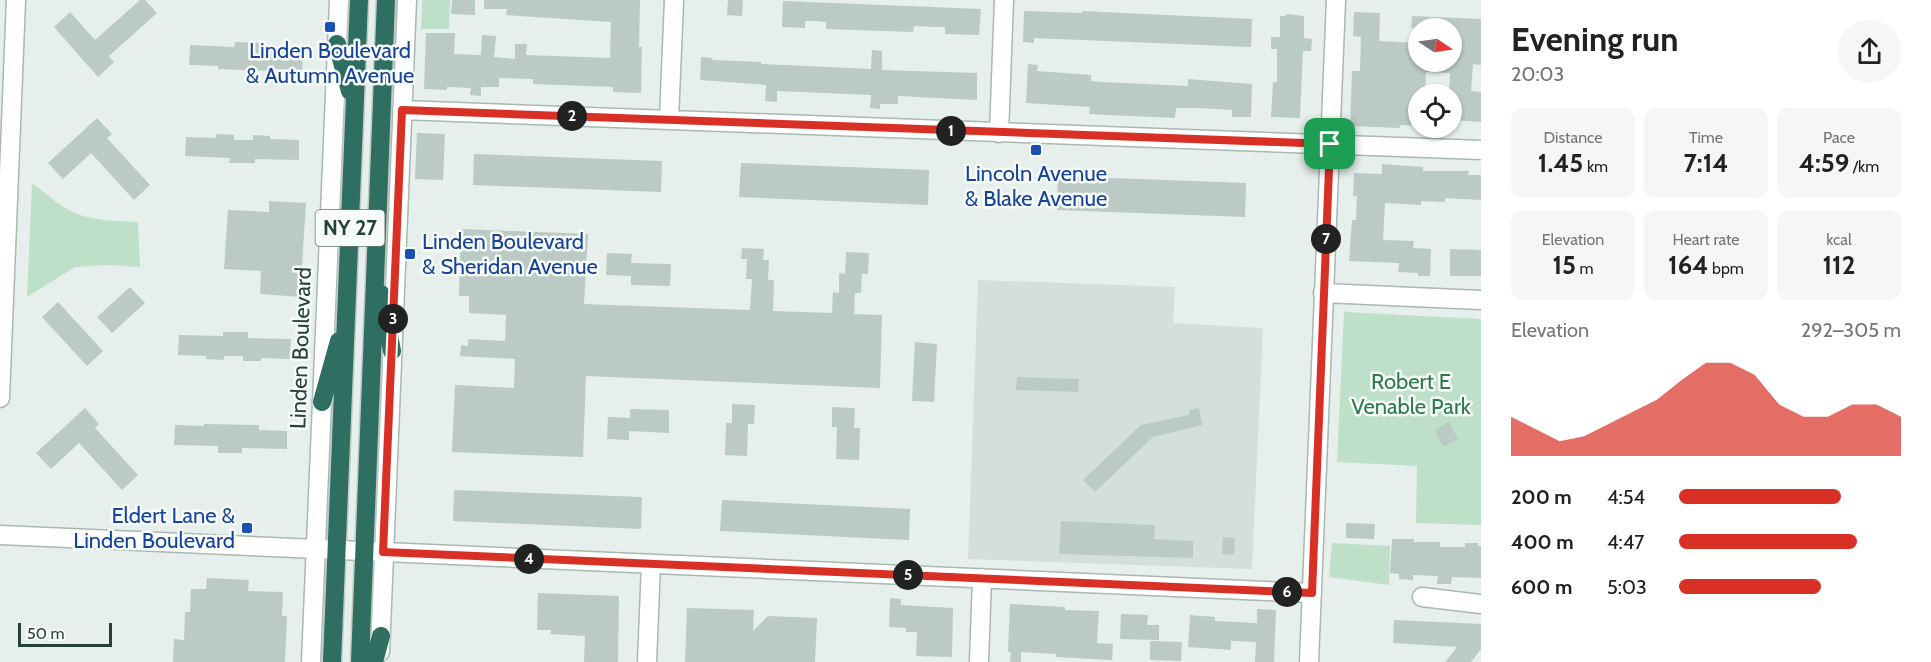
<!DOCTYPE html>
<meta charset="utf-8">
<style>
:root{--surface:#fff;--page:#f6f6f6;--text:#222;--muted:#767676;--accent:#d93025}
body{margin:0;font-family:Cabin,sans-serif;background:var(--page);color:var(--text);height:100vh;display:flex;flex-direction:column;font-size:22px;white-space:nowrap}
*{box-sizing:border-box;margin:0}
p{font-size:20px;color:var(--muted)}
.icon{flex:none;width:33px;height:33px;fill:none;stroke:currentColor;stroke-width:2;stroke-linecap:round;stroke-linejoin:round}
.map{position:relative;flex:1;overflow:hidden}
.details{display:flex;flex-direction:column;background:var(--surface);width:450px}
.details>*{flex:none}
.needle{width:39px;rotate:103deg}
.fabs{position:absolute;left:1408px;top:18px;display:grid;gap:12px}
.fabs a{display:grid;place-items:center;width:54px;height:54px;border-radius:50%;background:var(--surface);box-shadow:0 2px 4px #0004;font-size:30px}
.scale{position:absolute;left:18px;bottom:15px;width:94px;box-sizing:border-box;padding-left:6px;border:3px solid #24423a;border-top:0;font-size:16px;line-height:21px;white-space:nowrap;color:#24423a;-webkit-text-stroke:4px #f7fbf9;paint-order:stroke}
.pin{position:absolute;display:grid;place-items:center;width:51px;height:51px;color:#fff;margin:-26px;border-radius:12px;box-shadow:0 3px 9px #0006}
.km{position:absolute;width:30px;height:30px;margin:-15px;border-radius:50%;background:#222;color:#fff;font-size:16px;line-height:30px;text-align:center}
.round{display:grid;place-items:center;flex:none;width:63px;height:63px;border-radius:32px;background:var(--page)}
.head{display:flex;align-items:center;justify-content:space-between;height:102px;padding:0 30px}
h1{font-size:33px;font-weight:700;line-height:45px}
.metrics{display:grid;grid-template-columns:repeat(3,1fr);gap:9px;height:102px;padding:6px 30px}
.metrics div{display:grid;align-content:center;border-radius:12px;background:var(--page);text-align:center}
.metrics b{font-size:26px;font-weight:700}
.metrics small{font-size:16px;font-weight:400}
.metrics p{font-size:16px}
.chart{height:168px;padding:12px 30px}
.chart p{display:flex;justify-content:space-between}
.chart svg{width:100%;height:108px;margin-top:6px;fill:var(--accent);opacity:.7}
ul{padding:0 30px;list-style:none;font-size:20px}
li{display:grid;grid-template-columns:96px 72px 1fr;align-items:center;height:45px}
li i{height:15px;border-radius:8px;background:var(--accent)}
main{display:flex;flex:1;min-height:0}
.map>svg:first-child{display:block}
</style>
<main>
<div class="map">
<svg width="1481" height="662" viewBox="0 0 1481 662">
<rect width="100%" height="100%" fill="#e6efeb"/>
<path fill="#d4dfda" d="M978,280L1175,287L1173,323L1263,328L1252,569L968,559Z"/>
<path fill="#bfe0c8" d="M422,0H450L449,29H421Z
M32,183C47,194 62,209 80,215C99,221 119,221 138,222L140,267L108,265L75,267L27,297Z
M1344,312L1481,319V525L1416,523L1417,466L1337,462Z
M1332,543L1390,546L1389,585L1329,577Z"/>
<path fill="#bbcac4" d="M140,0H145L157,13L109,56L114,62L98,77L54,27L70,12L95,40Z
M452,0H475V15L451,14Z
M484,0H640L639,47H642L641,93L613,92V87L533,84V79L499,78V87H481V96L470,95L471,88L447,87V90L424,89L426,33H455L454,54L481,55L482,35L496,36L494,57L515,59V44H527L526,55L610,58L611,22L506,15L507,9H484Z
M728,0H743L742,16L727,15Z
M783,1L981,9L979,35L945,34V27H935L914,26L913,32L826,29V22L815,21H805V28L782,27Z
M1024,11L1082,13V11L1252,19L1251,47L1034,38V43L1023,42Z
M1354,12L1380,13L1379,41L1419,43V62H1452V28H1411L1412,16L1481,19V65L1473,64L1471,91L1481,92V122L1452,120V94H1449L1450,73L1426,72L1425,94H1419V126L1400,125V128L1350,126L1352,71H1360L1361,37L1353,36Z
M1286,14L1304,16V38L1312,39L1311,51H1303L1300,118L1271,117L1273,82H1277V49H1271V37H1280V16H1286Z
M235,42L260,43V48L303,49L302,70L273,69V71L218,69V66L189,65L190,45L234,47Z
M872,50L882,51V70L977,73V100L898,96V104H880V109L870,108L871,95L777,91V102L765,101L766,85L700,80L701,57L712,58V60L761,62V64L871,69Z
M1028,64L1038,65L1037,71L1091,75V81L1101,82L1188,86V79L1252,84L1251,117H1232V110L1199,108H1176L1175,118L1107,115L1089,114L1090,107L1026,103Z
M97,118L112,134L107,138L150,185L134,200L91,153L63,179L48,163Z
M417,133L445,134L443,180L415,179Z
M216,134L234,135V140H253V135L270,136V139L299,140V160L255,159V163H229L230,158L185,156L186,137L216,138Z
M474,154L662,161L661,192L473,185Z
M741,163L929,170L928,205L739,197Z
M1382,164L1423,167V171H1469L1468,175H1481V200L1445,198V202L1421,201V205L1385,203L1383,240L1414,241L1413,248L1431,249L1430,276H1418V273L1398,272L1399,263L1349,261L1352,220H1356L1357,196H1353L1354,173L1382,174Z
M1058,176L1246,183L1245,217L1057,210Z
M269,201L306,203L300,297L260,294L261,271L224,269L228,210L269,212Z
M461,229L588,234L584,304L750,310L752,279H746L747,259H741L742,248L764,249L763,260H769L768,280H774L773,311L832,313L833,292L839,293V273L845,274L846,252L869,253L868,274H862L861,293H855L854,314L882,315L880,388L586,376L583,457L452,452L455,385L514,388L515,359L460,356L461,345L468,346V339L505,341L506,315L469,313V296H459Z
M1450,249L1481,250V276H1450Z
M607,253L632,254L631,263L671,264L670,286L631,285V276L606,275Z
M130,287L145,303L112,333L97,317Z
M58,302L103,351L87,366L42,317Z
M223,332H248V338L291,339L290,359L261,358V361H243V356H224V360L206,359V356L178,355L179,335L223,336Z
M915,342L937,344L934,402L912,401Z
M1017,377L1079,379L1078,392L1016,390Z
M732,404L755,405L754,424H748L747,456L725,455L726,423H732Z
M832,407L855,408L854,428H860L859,460L836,459L837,427H832Z
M85,408L99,424L95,428L138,475L122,490L79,443L51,469L36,453Z
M1199,408L1202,425L1153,437L1095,492L1083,480L1141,425L1189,415V410Z
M630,409L669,410V433L629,431V440L607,439L608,417L630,418Z
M1449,422L1458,439L1443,447L1435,430Z
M204,424L259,425V430L287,431V449L242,448V453H218V446L174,445L175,425L204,426Z
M454,490L642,497L641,529L453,521Z
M722,500L910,509L909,540L720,531Z
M1061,521L1155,525L1154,539L1193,541V558L1059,554Z
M1346,523L1375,524L1374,539L1346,538Z
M1223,537L1235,538L1234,555L1222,554Z
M1392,539H1414V542H1440V547H1465V543H1478V546H1481V578L1452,577L1451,584H1437L1438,576L1413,575V580L1399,579V574L1390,573Z
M207,578L249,580L248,591L283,592L282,616H287L285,662H173L174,639L184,640L185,612H190L191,589H206Z
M538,593L619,596L618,662H584L585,636L550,634L551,630H537Z
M890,598L901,599V605L953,608L952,657L916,656L917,632H906V628L889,627Z
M1010,604L1065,607V610L1099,611L1097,643L1113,644L1112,660L1056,657V654L1021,652V662H1010L1011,652H1008Z
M687,608L754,610L753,631L768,616L817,618L815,662H685Z
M1257,609L1276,610L1274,662H1255L1256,642L1231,641V650L1188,647L1190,615L1215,617V621L1257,623Z
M1121,614L1148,615L1147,625H1159V640L1120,639Z
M1394,620L1481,624V649L1471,662H1445L1457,647L1393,643Z
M1150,641L1182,642L1181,661L1150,660Z"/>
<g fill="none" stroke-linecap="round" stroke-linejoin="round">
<g stroke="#a8b8b2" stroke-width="21">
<path id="minor" d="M402,110L1481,150
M669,120L674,0
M999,133L1004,0
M1323,293L1481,300
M0,398L16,0
M0,535L1312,593
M1422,597L1481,604
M380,652L407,0
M311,662L339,0
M647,662L651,564
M979,662L982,578
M1309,662L1336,0"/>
</g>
<g stroke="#c2cac8" stroke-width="21">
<path id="highway" d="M337,44L350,91
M381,294L392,351
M322,402L339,341
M332,662L359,0
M360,662L386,0
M374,662L381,636"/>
</g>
<use href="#minor" stroke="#fff" stroke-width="18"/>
<use href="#highway" stroke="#2f6f62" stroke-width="18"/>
</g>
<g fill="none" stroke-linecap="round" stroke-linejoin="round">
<g stroke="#fff" stroke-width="12">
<path id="route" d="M402,110L1330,144L1312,593L383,552Z"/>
</g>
<use href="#route" stroke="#d93025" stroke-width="8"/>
</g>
<g fill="#1a4fb4" stroke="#f7fbf9" stroke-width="2">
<rect x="324" y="21" width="12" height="12" rx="3"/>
<rect x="1030" y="144" width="12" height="12" rx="3"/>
<rect x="404" y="248" width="12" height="12" rx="3"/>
<rect x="241" y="522" width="12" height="12" rx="3"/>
</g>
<g text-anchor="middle" stroke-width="5" stroke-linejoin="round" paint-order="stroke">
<rect fill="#f7fbf9" stroke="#637a73" stroke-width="1.5" x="315.5" y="210" width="69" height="36" rx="4.5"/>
<g font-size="21" font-weight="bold" fill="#24423a">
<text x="350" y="235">NY 27</text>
</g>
<g font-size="22" fill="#164399" stroke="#f7fbf9">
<text x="330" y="58">Linden Boulevard<tspan x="330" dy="25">&amp; Autumn Avenue</tspan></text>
<text x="1036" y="181">Lincoln Avenue<tspan x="1036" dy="25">&amp; Blake Avenue</tspan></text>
<text x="422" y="249" text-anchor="start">Linden Boulevard<tspan x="422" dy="25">&amp; Sheridan Avenue</tspan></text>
<text x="235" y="523" text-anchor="end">Eldert Lane &amp;<tspan x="235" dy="25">Linden Boulevard</tspan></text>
</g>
<g font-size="22" fill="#24423a" stroke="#f7fbf9">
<text transform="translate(300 348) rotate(-88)" y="8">Linden Boulevard</text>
</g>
<g font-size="22" fill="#2d7a4b" stroke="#f7fbf9">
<text x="1411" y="389">Robert E<tspan x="1411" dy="25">Venable Park</tspan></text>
</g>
</g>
</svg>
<div class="fabs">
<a><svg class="needle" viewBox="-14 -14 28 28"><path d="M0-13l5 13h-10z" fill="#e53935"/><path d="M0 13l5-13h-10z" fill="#767676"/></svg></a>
<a><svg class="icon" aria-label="locate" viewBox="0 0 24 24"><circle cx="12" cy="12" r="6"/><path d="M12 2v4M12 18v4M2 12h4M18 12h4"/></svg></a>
</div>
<div class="scale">50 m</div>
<div class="pin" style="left:1330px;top:144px;background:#1e9e55"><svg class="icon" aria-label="arrive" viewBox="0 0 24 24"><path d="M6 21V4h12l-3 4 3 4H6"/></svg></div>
<b class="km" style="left:951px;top:131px">1</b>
<b class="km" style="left:572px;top:116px">2</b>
<b class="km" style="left:393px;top:319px">3</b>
<b class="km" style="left:529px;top:559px">4</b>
<b class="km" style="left:908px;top:575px">5</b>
<b class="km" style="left:1287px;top:592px">6</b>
<b class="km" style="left:1326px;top:239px">7</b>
</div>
<section class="details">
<div class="head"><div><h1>Evening run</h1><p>20:03</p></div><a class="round"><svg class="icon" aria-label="share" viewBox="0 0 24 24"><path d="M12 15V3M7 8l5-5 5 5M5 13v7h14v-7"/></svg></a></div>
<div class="metrics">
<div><p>Distance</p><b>1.45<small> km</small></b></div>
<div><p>Time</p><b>7:14</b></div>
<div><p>Pace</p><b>4:59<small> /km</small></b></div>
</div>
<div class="metrics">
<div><p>Elevation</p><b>15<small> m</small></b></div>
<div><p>Heart rate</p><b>164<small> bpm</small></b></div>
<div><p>kcal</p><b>112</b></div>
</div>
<div class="chart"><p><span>Elevation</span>292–305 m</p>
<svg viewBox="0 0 160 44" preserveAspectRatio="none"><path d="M0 44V28L10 33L20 38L30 36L40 31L50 26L60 21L70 13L80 6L90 6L100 11L110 23L120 28L130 28L140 23L150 23L160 28V44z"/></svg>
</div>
<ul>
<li><b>200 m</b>4:54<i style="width:73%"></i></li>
<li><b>400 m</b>4:47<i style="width:80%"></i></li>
<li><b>600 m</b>5:03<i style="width:64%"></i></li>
</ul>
</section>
</main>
